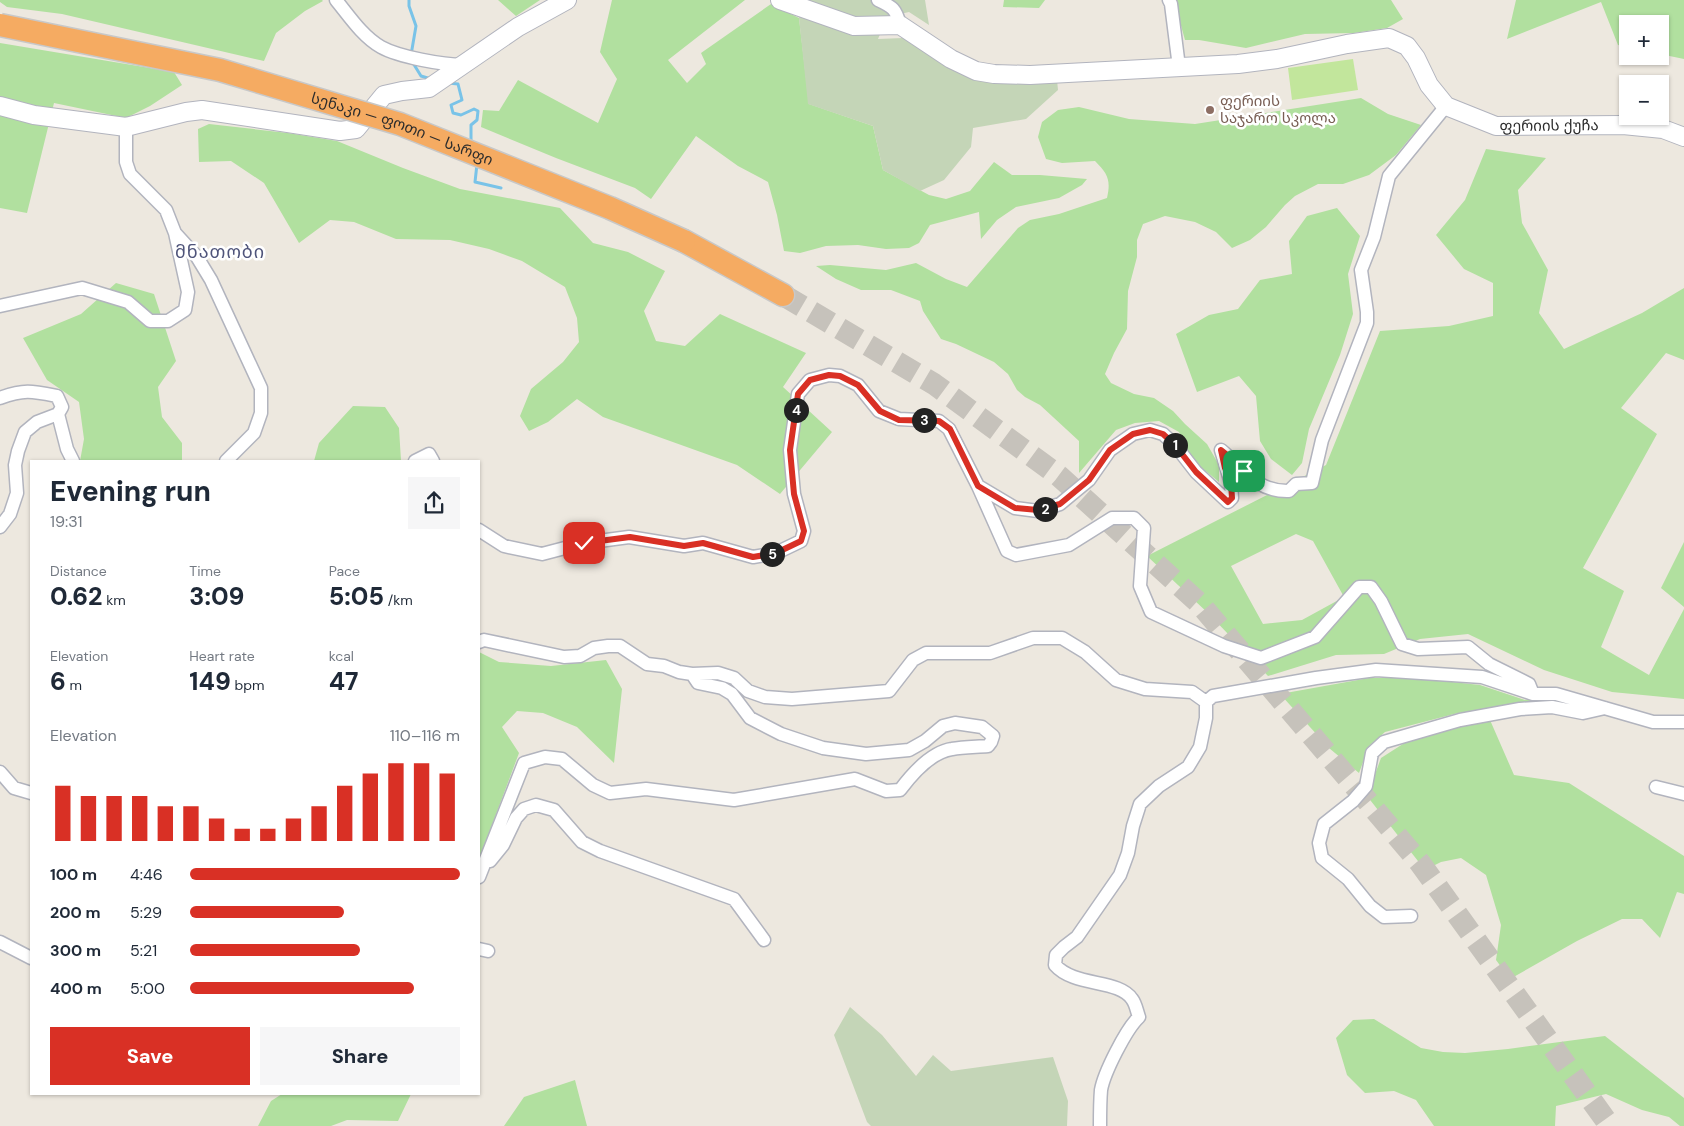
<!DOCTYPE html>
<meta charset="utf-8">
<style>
:root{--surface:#fff;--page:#f6f6f7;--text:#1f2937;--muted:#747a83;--accent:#d93025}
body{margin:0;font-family:"DM Sans","Noto Sans Georgian",sans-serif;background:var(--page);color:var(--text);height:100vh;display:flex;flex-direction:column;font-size:19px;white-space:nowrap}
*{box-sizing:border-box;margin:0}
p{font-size:16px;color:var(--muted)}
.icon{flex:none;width:28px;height:28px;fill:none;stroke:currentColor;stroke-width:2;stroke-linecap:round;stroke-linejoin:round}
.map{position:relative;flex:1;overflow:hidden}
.drawer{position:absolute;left:30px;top:460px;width:450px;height:635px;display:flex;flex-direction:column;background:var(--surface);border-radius:0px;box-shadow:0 1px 4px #0004}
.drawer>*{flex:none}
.controls{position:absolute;left:1619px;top:15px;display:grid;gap:10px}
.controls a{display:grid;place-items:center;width:50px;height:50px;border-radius:0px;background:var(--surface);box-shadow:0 1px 4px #0004;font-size:25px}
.pin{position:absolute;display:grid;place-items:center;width:42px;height:42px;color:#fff;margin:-21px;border-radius:10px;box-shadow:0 2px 8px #0006}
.km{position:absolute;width:25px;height:25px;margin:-12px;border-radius:50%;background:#222;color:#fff;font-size:14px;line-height:25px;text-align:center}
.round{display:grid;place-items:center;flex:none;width:52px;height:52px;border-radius:0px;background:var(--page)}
.summary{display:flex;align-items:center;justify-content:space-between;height:85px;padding:0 20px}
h1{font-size:28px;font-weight:800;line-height:38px}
.figures{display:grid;grid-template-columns:repeat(3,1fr);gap:8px;height:85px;padding:5px 20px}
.figures div{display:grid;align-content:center}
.figures b{font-size:25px;font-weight:800}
.figures small{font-size:14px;font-weight:400}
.figures p{font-size:14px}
.chart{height:140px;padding:10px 20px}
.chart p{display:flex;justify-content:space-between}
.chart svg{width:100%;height:90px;margin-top:5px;stroke:var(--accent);stroke-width:6}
.primary-button{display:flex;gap:10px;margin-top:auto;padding:10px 20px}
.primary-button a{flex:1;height:58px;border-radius:0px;background:var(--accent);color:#fff;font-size:20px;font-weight:800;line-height:58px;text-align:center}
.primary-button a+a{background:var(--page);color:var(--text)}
ul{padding:0 20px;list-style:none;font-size:16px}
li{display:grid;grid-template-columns:80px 60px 1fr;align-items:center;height:38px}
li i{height:12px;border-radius:6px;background:var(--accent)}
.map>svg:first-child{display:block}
</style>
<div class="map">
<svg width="1684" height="1126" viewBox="0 0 1684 1126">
<rect width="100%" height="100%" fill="#ede8df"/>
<path fill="#b1e09f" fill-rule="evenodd" d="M0,0H322L323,1L305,11L276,33L264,61L62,14L7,7L0,2Z
M498,0H540L516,16Z
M612,0H745L668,60L687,83L706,64L701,53L771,4L799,18L809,104L873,126L883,170L929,195L946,199L970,191L994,162L1012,175H1040L1087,179L1082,185L1059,198L1016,207L997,220L981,239L979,212L930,225L919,243L909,248L886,249L858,245L826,246L800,253L784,251L777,215L768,182L738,166L696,136L651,199L635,188L556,158L481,127L483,110L499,111L518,80L598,123L617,79L600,52Z
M1004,0H1045L1039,8L1003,7Z
M1170,0H1391L1403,19L1387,28L1354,33L1305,34L1246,48L1199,40H1185L1180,22Z
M1516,0H1684V59L1660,54V24H1628L1627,47L1618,45L1601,2L1507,39Z
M0,43L174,72L182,85L150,106L126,118L54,103L27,213L0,208Z
M1361,98L1388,114L1421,125L1396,155L1369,175L1343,184H1318L1295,196L1285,205L1266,227L1250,240L1232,248L1216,232L1195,222L1165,216L1143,224L1137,240V257L1128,291L1127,329L1114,353L1105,374L1111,383L1134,394L1154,398L1173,411L1185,424L1207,444L1219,465V482L1191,459L1179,432L1159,421L1135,423L1116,430L1079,473V441L1040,405L1025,397L1017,390L1008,374L994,362L956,344L941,339L923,311L920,301L891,290H861L836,279L816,266L830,265L886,270L916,263L946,279L967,287L1018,228L1030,220L1059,214L1107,198C1111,180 1108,174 1095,161L1062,163L1046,159L1038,137L1042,122L1058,110L1079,107L1129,119L1195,124Z
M209,124L288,133L337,141L403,168L460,189L560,208L593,243L628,252L665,271L644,311L656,341L685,346L720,314L806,353L783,387L832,432L780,494L737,465L603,417L577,399L548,422L529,431L520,416L531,389L563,362L579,342L577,318L565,287L522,261L489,249L450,240L396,239L354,222L330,220L299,243L264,183L231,161L199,162L198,129Z
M1486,149L1546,158L1518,190L1522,223L1548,270L1539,313L1564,349L1642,313L1684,288V360L1666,353L1621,408L1657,434L1583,568L1624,591L1601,647L1649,675L1684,609V699L1612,692L1544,670L1468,634L1420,639L1384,654L1336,655L1268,676L1209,614L1147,556L1326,465L1380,331L1449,326L1493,316V283L1464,269L1436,235L1465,200ZM1296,534L1313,541L1344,597L1302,620L1263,624L1231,566Z
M1337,208L1360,236L1348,274L1353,314L1340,355L1309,429L1302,463L1292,475L1271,459L1260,441L1256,396L1239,376L1197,392L1176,334L1209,315L1238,309L1260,280L1292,274L1289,241L1307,216Z
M116,283L154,294L176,361L158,387L162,417L182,443V461H80L84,439L79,402L47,380L23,338L81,314Z
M353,406L385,407L399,428L401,461H314L319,443Z
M1684,542V607L1661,588Z
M479,652L499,662L551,666L606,660L622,689L614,763L577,727L543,713L517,711L502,727L519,753L479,860Z
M1369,678H1416L1480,685L1525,700L1549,698L1578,705H1521L1458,713L1385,732L1369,746L1359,773L1329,748L1280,694Z
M1490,720L1514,775L1569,783L1684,856V894L1677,892L1660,938L1642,919H1622L1577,941L1510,979L1496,960L1501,925L1486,875L1461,858L1441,862L1425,870L1367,796L1381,758L1406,742L1460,725Z
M1374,1019L1421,1048L1443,1052L1465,1053L1508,1049L1605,1036L1684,1098V1126H1680L1669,1117L1642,1110L1606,1094L1556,1106L1555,1126H1434L1416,1100L1394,1091L1365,1093L1347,1075L1336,1038L1353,1020Z
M575,1080L587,1126H504L524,1097Z
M282,1094H411L398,1121L347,1120L331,1126H258L271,1101Z"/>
<path fill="#c4d5b7" d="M806,0H925L929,25L909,12L887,17L878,39L903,38L956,67L1057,80L1058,90L1026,119L973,128L971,147L944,180L920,191L883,170L873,126L808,104L799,18Z
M850,1007L882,1035L916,1076L933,1055L951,1071L1053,1057L1068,1101L1067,1126H871L867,1122L834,1035Z"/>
<path fill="#c2e69c" d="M1353,59L1358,90L1292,100L1288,68Z"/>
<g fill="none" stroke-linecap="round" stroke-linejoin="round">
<path stroke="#79c3e8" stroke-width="3" d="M409,0V6L416,26L411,55
M413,63L421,76L431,79
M448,83L458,84L462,100L451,105L453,113L461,115L474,109L478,111L477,120L471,125V143
M477,164L475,182L501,188"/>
<path stroke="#c6c2bb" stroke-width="22" stroke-dasharray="22 11" stroke-linecap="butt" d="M783,295L934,384L1059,476L1199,603L1420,863L1610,1126"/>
<g stroke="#b2b4be" stroke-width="15">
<path id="street" d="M336,0C349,16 363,37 381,47C399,57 443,65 464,65
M878,0C893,7 896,9 900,25
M1169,0L1171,4L1179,67
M176,234L197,257L211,280L261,388V413L254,433L226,461
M0,306L82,288L128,302L150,321H168L185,310L188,292L175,233L166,210L130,174L126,162V127
M0,398C24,389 32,391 57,396L62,407L58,414L37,422L25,432L18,451L15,465L17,493L10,514L0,527
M58,414L67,449L73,461
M415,461L429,454L433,461
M978,486L1015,508L1038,511L1060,504L1089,480L1110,450L1133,434L1150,430L1163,434L1175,445L1196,472L1228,502L1232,498L1231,483L1221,450C1244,469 1256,492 1289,491L1296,484L1312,483L1322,440L1367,323V312L1361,270L1374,237L1389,176L1446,106
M479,530L504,546L542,554L584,543L629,537L684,546L703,543L753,557L776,553L801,541L804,531L794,494L790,450L798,394L810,380L829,375L840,376L858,385L879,411L899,419L939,421L949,429L978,486L1007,551L1016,555L1069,545L1112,518H1134L1144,528L1140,586L1151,612L1224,646L1261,658L1315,637L1359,587H1371L1381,601L1402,644L1418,649L1468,647L1489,664L1529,684L1533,694
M479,642L484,640L564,657L580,656L594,648L608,646H620L647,664L664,666L679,672L692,674
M0,772L14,788L31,793
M1656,787L1684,794
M490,861L503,845L516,818L524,809L536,805L554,810L582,842L600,851L734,899L764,940
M479,877L524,763L545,757L562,759L593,785L610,793L646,789L734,800L855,779L886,791L900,790C912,774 931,752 952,749C963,747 976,747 988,746L991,742L993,736L982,727L955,723L943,726L925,741L909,750L866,754L823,748L781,734L750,718L732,694L722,688L698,683L692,674L718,673L734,678L748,691L765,697L792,699L889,691L913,660L926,653H990L1033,638H1062L1085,652L1116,680L1145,689L1192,692L1206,702
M1411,916L1384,917L1370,906L1348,879L1322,858L1319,843L1324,824L1353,801L1366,786L1372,753L1384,742L1460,720L1520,709L1552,707L1583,713L1605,708
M0,942L31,958
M479,949L488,951
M1100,1126C1100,1114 1100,1102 1101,1090C1104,1073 1126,1029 1139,1017C1137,1012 1136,1004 1132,999C1119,979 1074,987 1055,965L1056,955L1064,947L1077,937L1120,875L1128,853L1133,826L1140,804L1159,786L1188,767L1200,747L1206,718V702L1213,696L1316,678L1376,670L1482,677L1533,694H1556L1653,722H1684"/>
</g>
<g stroke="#b2b4be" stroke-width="20">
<g id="secondary">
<path id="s1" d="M780,0L854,26L900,25L951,59L976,71L994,74L1030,75L1238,64L1277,59L1347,44L1389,38L1407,46L1416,58L1429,85L1446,106L1496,126L1623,125L1663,129L1684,137"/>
<path d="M0,106L34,115L126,127L186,112L202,110L340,131L356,129L384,95L402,91L429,88L518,27L567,0"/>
</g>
</g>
<g stroke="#c8c8c8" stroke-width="25">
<path id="highway" d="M684,241L783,295"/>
</g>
<use href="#street" stroke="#fff" stroke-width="12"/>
<use href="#secondary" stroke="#fff" stroke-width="18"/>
<use href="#highway" stroke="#f5ab62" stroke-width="22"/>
<g stroke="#c8c8c8" stroke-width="25" stroke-linecap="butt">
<g id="highway-bridge">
<path id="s2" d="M0,25L220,70L400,124L610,208L684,241"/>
</g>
</g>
<use href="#highway-bridge" stroke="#f5ab62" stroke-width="22"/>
</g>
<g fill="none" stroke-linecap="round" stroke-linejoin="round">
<g stroke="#fff" stroke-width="10">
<path id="route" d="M584,543L630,537L684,546L703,543L753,557L776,553L801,541L804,531L794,494L790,450L798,394L810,380L829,375L840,376L858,385L880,411L899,420L939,421L950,429L978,486L1015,508L1038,510L1060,504L1089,480L1110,450L1133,434L1150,430L1163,434L1175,445L1196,472L1228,502L1232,498L1231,483L1225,468L1221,450L1236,462L1244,471"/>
</g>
<use href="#route" stroke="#d93025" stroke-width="6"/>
</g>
<circle fill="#8d6e63" stroke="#fff" stroke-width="2" cx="1210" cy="110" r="5"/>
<g text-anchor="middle" stroke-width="5" stroke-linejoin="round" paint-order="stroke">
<g font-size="15" fill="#785e54" stroke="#fff" text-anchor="start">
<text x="1220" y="106">ფერიის<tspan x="1220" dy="17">საჯარო სკოლა</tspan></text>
</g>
<g font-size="15" fill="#2c2c2c" stroke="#fff">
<text dy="5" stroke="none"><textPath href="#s1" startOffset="828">ფერიის ქუჩა</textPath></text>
<text dy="5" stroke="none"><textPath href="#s2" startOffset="416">სენაკი — ფოთი — სარფი</textPath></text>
</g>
<g font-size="18" letter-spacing="1" fill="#4f547a" stroke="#fff">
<text x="220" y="258">მნათობი</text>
</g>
</g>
</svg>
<div class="controls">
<a>+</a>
<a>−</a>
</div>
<div class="pin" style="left:1244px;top:471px;background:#1e9e55"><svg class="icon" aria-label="arrive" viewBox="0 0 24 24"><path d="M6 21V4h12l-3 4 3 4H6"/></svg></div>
<div class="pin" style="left:584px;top:543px;background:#d93025"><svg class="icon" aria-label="check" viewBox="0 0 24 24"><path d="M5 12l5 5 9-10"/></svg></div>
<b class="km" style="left:1175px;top:445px">1</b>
<b class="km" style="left:1045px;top:509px">2</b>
<b class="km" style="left:924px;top:420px">3</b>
<b class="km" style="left:796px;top:410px">4</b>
<b class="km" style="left:772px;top:554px">5</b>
<section class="drawer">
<div class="summary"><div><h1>Evening run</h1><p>19:31</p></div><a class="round"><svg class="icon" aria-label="share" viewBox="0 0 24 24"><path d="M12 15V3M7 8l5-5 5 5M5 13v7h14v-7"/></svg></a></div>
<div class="figures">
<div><p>Distance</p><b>0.62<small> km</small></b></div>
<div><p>Time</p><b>3:09</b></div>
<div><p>Pace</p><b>5:05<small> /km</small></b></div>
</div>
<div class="figures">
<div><p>Elevation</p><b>6<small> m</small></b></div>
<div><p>Heart rate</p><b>149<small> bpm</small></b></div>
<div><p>kcal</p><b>47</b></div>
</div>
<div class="chart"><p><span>Elevation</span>110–116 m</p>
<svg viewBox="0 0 160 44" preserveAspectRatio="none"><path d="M5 44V17M15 44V22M25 44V22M35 44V22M45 44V27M55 44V27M65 44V33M75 44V38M85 44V38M95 44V33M105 44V27M115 44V17M125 44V11M135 44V6M145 44V6M155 44V11"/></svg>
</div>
<ul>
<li><b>100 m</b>4:46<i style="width:100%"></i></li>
<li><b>200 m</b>5:29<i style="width:57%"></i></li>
<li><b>300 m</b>5:21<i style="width:63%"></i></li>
<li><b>400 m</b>5:00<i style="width:83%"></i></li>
</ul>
<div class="primary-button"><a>Save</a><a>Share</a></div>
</section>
</div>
